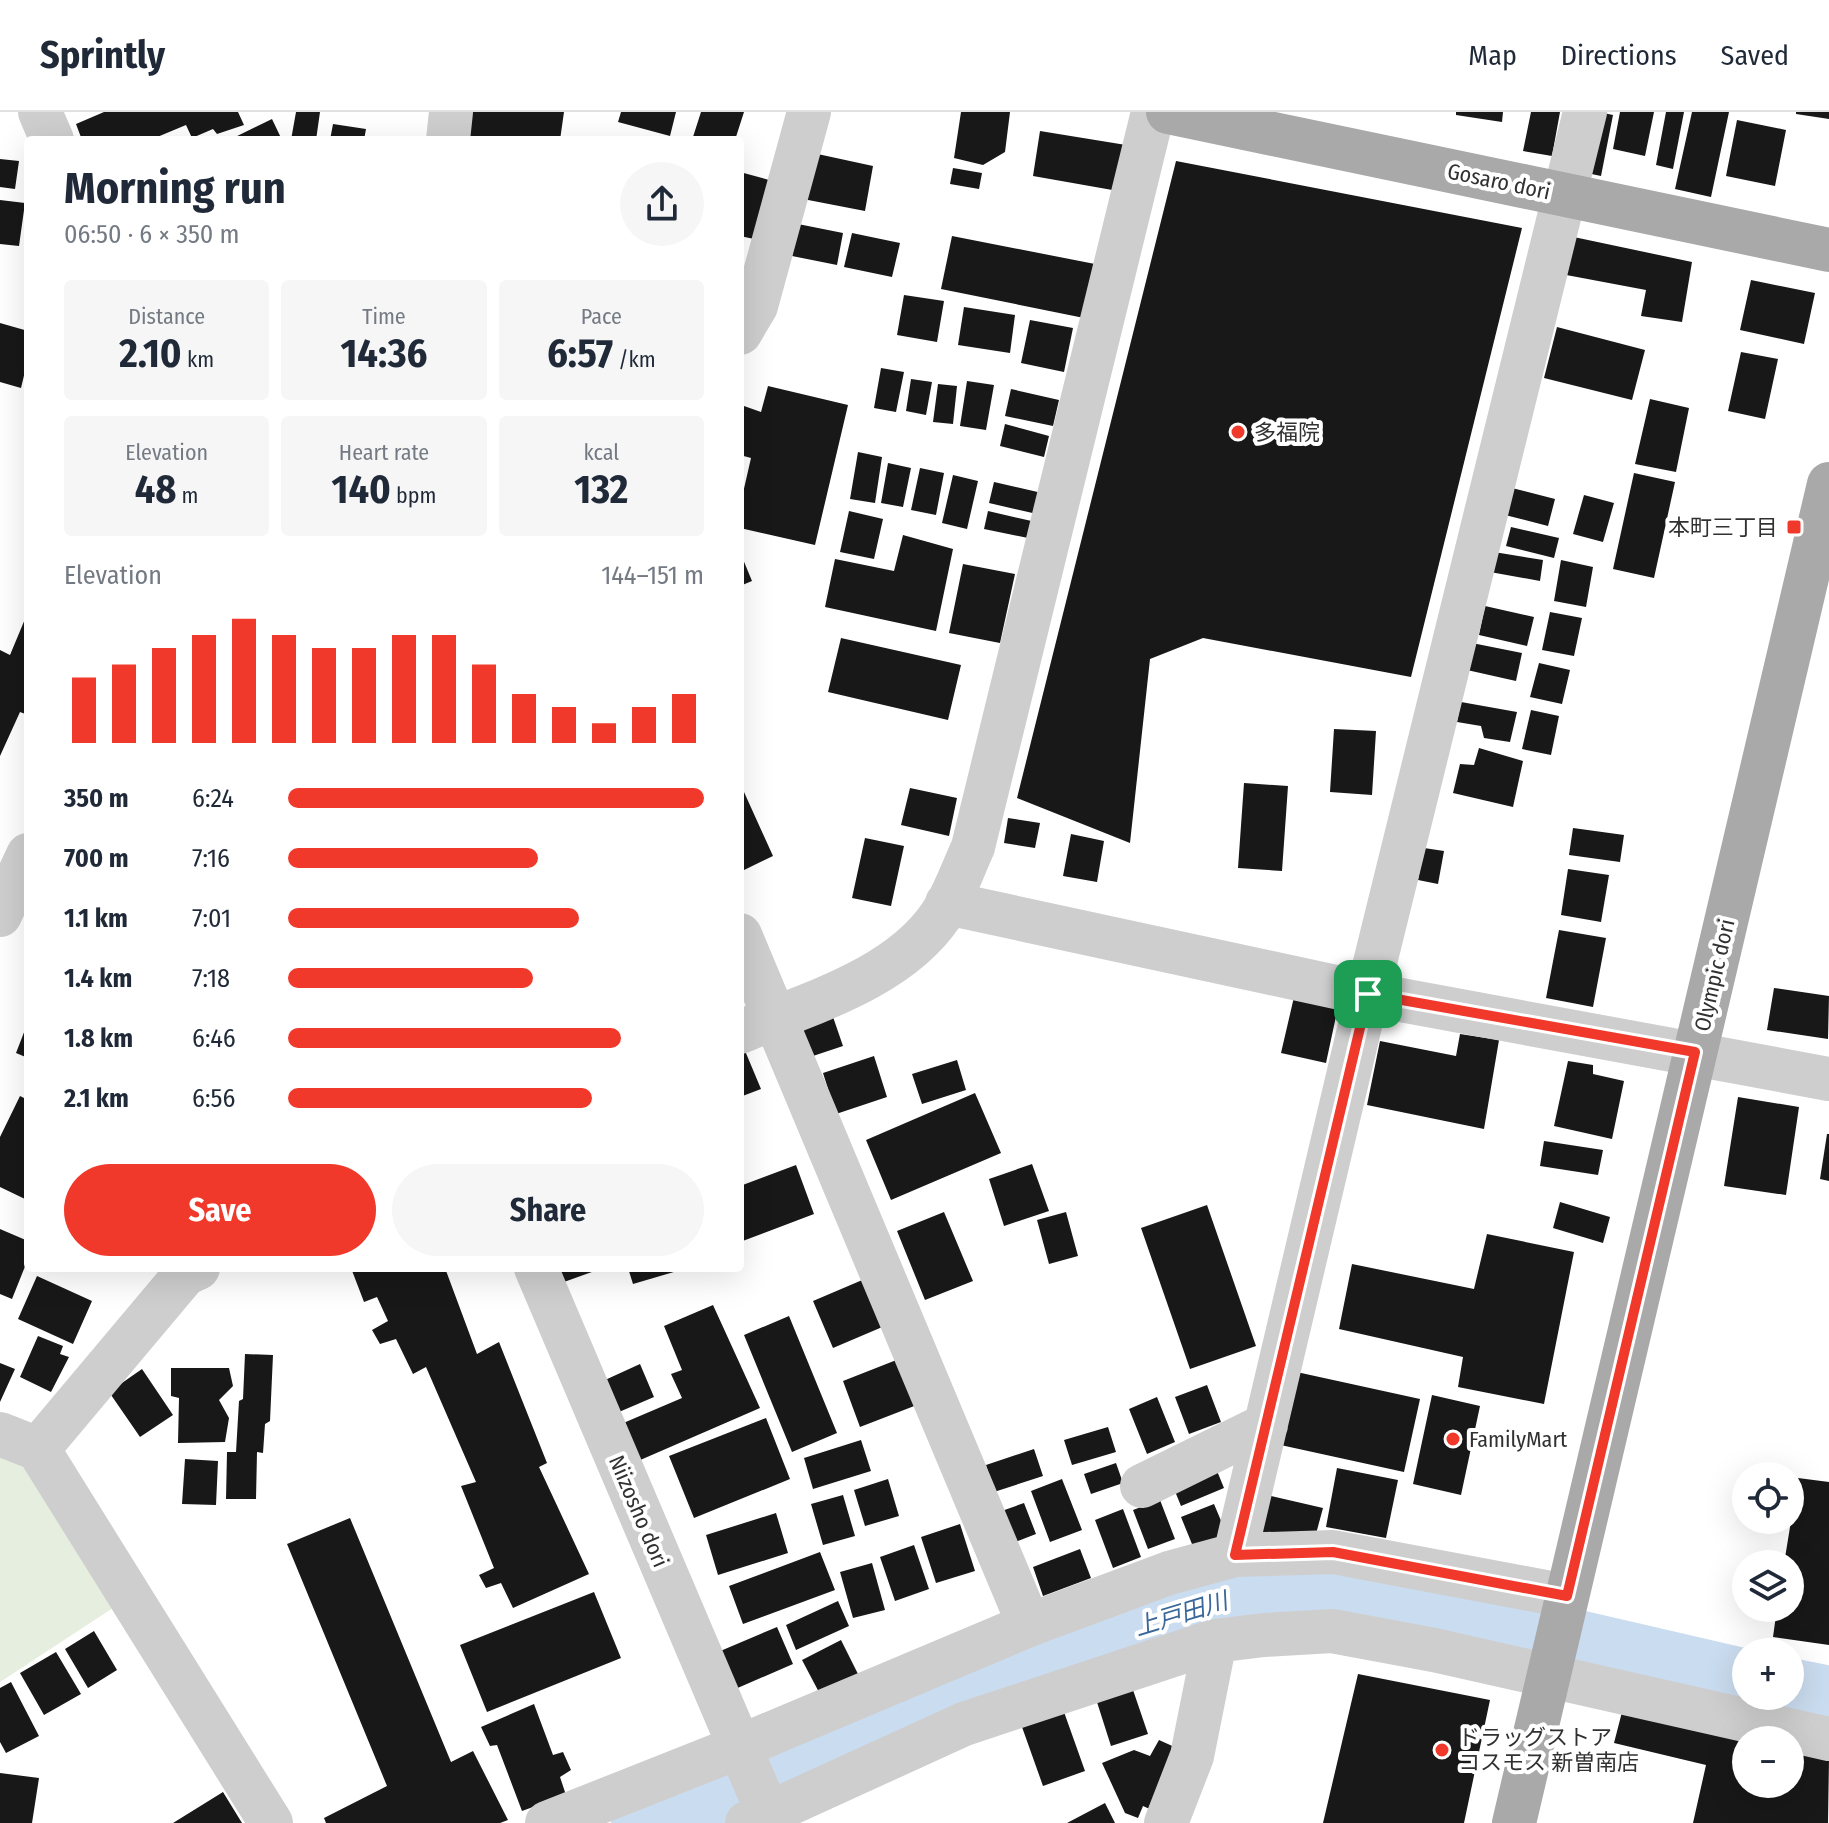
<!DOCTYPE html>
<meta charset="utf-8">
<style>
:root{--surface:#fff;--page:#f6f6f7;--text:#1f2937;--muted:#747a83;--line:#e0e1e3;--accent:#f0382b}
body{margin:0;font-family:"Fira Sans Condensed","Noto Sans JP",sans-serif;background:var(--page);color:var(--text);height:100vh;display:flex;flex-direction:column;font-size:30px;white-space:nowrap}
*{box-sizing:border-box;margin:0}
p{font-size:26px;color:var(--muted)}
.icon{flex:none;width:44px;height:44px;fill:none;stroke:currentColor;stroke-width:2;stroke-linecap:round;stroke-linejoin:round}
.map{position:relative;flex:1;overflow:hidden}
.details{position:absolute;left:24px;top:24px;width:720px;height:1136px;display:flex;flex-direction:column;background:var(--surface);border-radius:8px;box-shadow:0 8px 32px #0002}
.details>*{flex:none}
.controls{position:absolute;left:1732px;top:1350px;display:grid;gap:16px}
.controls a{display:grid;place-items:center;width:72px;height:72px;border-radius:50%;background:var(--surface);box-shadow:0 8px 32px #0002;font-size:40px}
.pin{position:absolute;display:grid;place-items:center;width:68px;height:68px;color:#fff;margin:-34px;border-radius:16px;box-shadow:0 4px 12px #0006}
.round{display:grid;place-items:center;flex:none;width:84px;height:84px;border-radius:42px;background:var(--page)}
.summary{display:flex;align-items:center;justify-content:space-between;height:136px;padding:0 40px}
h1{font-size:44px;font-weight:700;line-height:60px}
.metrics{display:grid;grid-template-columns:repeat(3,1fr);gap:12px;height:136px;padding:8px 40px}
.metrics div{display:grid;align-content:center;border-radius:8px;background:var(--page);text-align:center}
.metrics b{font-size:40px;font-weight:700}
.metrics small{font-size:22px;font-weight:400}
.metrics p{font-size:22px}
.chart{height:224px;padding:16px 40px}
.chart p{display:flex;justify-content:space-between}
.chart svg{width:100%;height:144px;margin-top:8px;stroke:var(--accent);stroke-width:6}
.action{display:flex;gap:16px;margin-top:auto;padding:16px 40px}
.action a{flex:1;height:92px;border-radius:48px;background:var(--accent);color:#fff;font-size:32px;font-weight:700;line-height:92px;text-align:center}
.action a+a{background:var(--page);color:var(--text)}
ul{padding:0 40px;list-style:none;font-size:26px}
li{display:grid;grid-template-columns:128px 96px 1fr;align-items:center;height:60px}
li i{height:20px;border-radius:10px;background:var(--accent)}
header{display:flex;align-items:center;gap:48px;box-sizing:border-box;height:112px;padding:0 40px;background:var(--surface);border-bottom:2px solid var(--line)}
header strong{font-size:38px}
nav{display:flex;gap:44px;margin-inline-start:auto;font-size:28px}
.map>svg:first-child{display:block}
</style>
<header>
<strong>Sprintly</strong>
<nav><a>Map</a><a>Directions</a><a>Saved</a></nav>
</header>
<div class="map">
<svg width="1829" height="1711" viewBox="0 0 1829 1711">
<rect width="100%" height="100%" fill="#fff"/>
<path fill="#e5eedf" d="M0,1345L25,1354L116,1494L0,1570Z"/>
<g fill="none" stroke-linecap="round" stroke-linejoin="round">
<path stroke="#cadcef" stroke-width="62" d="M1790,1577L1829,1585
M642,1711L1062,1541L1176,1501L1269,1477L1392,1486L1746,1568"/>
</g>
<path fill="#181818" d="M104,0H238L244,13L217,22L213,17L192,26L186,13L150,28H82L76,12Z
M296,0H320L316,28H291Z
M468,0H564L560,28L464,27Z
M621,0H676L670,24L618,10Z
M701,0H744L735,28H692Z
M961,0H1010L1005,40L983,53L954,46Z
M1456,0H1503L1502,10L1456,3Z
M1531,0H1560L1552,44L1523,39Z
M1599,0L1613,3L1601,64L1582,60Z
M1620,0H1654L1645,44L1613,37Z
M1666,0H1684L1673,57L1656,53Z
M1692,0H1729L1711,85L1675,77Z
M1796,0H1829V7L1796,2Z
M272,7L282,28H229Z
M1737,8L1786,18L1775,74L1726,64Z
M333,12L366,17L364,28H330Z
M1040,19L1126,33L1118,79L1033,64Z
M813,41L873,54L865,99L803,87Z
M0,47L19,49L15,77L0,75Z
M1176,49L1522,116L1411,565L1203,526L1150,547L1130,731L1017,686Z
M953,56L982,61L979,77L950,72Z
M740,60L769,68L754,127L740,124Z
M0,88L25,91L19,134L0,132Z
M798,112L843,121L837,153L792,144Z
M852,121L900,131L892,165L844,155Z
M952,124L1095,152L1084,206L941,177Z
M1569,124L1692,150L1682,210L1641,204L1646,178L1561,162Z
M1751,168L1815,181L1804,232L1740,218Z
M904,183L944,189L937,230L897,223Z
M964,195L1015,203L1010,241L958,233Z
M1030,208L1073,216L1064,260L1021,251Z
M0,211L28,219V247L21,276L0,270Z
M1557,215L1645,238L1632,288L1544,266Z
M1741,240L1778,247L1765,307L1728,299Z
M881,256L904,260L896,300L874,296Z
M911,267L932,270L926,303L906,299Z
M967,269L994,273L986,318L960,314Z
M938,272L957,274L953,312L933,310Z
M768,274L848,293L815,433L740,416V394L751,346L740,343V310L744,294L761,300Z
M1011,277L1059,288L1053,314L1005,304Z
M1650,287L1689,296L1676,360L1635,352Z
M1005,312L1049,324L1044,345L1000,334Z
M858,340L882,345L875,391L850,387Z
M888,351L911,356L903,395L881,391Z
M920,356L944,361L936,403L911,398Z
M1634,361L1675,370L1654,466L1613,457Z
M953,363L978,369L967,417L942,411Z
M994,370L1042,381L1037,402L989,391Z
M1512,376L1555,387L1548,414L1505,403Z
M1584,383L1614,391L1603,430L1573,422Z
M849,399L883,407L874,447L840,440Z
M988,399L1036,410L1033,427L984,417Z
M1511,415L1559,426L1554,446L1506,434Z
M903,423L953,437L936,519L825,495L835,447L894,459Z
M740,440L752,469L740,474Z
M1494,440L1543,448L1540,469L1490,460Z
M1561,448L1593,455L1586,495L1554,489Z
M963,452L1015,462L1000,531L949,521Z
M1485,494L1534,505L1527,534L1479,523Z
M1550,500L1582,506L1574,544L1542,538Z
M25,507L28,508V603L20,600L0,644V538L10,543Z
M841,526L961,553L948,608L828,580Z
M1472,531L1522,541L1516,569L1467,558Z
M1539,551L1570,558L1562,592L1530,585Z
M1461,590L1517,600L1510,630L1484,626L1481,614L1457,610Z
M1531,598L1559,604L1551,643L1522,637Z
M1334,617L1376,619L1372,683L1330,680Z
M1479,636L1523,649L1513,695L1453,681L1460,652L1474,653Z
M1244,671L1288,674L1282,759L1238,756Z
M910,676L957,686L949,724L901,713Z
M744,680L773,744L740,760V682Z
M1008,706L1040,711L1035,736L1004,731Z
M1573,716L1624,723L1620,750L1569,743Z
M1071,722L1104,729L1097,770L1063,764Z
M865,726L904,734L891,794L852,786Z
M1424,736L1444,739L1438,772L1418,768Z
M1568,757L1609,763L1601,810L1561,803Z
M1559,818L1606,826L1593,895L1546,886Z
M1774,876L1829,884L1828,927L1767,918Z
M1294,885L1338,895L1326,951L1281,941Z
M832,902L843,934L810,945L800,913Z
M28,910V946L16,941Z
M1460,922L1499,928L1484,1017L1367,993L1380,929L1456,944Z
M743,934L761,977L740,985V936Z
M874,944L887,985L836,1002L823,961Z
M957,948L966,978L922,992L912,962Z
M1568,949L1593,953V962L1624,969L1612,1027L1554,1014Z
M975,981L1001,1041L891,1088L866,1028Z
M20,984L28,988V1081L25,1087L0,1075V1025Z
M1738,985L1799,995L1786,1083L1724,1074Z
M1827,1022H1829V1069L1820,1067Z
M1544,1029L1603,1038L1598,1063L1540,1054Z
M1032,1052L1049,1099L1004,1114L989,1067Z
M796,1053L814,1102L740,1130V1074Z
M1560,1090L1610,1105L1603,1131L1553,1116Z
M1207,1093L1256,1234L1190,1257L1141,1116Z
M944,1100L973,1169L925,1188L897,1119Z
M1066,1100L1078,1144L1049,1152L1037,1108Z
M0,1117L28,1129V1147L12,1187L0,1182Z
M1487,1122L1574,1140L1544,1292L1458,1275L1463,1245L1339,1217L1352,1152L1474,1177Z
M351,1156H429L430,1159L445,1156L477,1242L499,1230L547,1351L539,1355L589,1462L513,1496L501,1471L486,1476L479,1463L494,1456L461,1374L476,1370L426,1255L413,1262L396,1227L380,1232L372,1218L388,1209L377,1185L364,1190Z
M559,1156H603L564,1170Z
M628,1156H684V1157L633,1172Z
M37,1164L92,1189L73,1232L18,1207Z
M867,1166L887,1213L833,1236L813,1189Z
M713,1193L760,1296L638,1349L621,1312L682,1286L671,1262L682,1258L664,1214Z
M789,1204L837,1321L792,1340L744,1223Z
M38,1224L63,1234L60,1242L69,1245L51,1280L20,1265Z
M245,1242L273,1243L270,1309L265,1312L263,1341L257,1340L256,1387H226L227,1340H236L239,1289L243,1287Z
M904,1245L922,1291L860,1315L843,1269Z
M0,1251L15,1257L0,1290Z
M640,1252L654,1285L619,1300L605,1268Z
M171,1256H229L233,1274L219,1288L229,1306L225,1330L178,1331L179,1286L171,1284Z
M142,1257L173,1303L140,1325L109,1280Z
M1292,1259L1420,1287L1404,1360L1276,1332Z
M1207,1273L1221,1310L1189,1322L1175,1285Z
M1432,1283L1480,1294L1461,1383L1413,1372Z
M1157,1285L1175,1330L1147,1342L1129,1297Z
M766,1306L790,1367L694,1406L669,1344Z
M1108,1315L1116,1340L1072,1353L1064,1328Z
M861,1328L871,1359L813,1377L804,1346Z
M1034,1337L1043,1364L994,1380L986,1353Z
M185,1347L218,1349L216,1393L182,1392Z
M1116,1351L1123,1371L1091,1382L1084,1362Z
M1215,1354L1224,1376L1181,1394L1172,1372Z
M1337,1356L1398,1368L1386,1426L1326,1415Z
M1798,1366L1829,1370V1533L1773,1525L1777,1496H1790V1452H1784Z
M888,1367L899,1404L865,1414L854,1378Z
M1062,1367L1082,1418L1050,1430L1031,1379Z
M1263,1382L1323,1396L1313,1433L1255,1419Z
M843,1383L855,1424L823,1433L811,1392Z
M1160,1388L1175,1427L1148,1437L1133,1398Z
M1024,1391L1036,1422L1008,1433L996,1401Z
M1214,1392L1227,1423L1194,1437L1181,1405Z
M1123,1397L1141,1445L1113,1456L1095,1408Z
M776,1401L788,1441L718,1463L706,1423Z
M350,1406L451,1650L473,1639L508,1708L500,1711H326L324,1706L387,1674L287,1432Z
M960,1412L975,1459L936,1471L921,1425Z
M914,1433L929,1477L895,1489L880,1445Z
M1080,1437L1091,1466L1043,1484L1033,1455Z
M820,1440L835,1478L743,1512L729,1474Z
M872,1451L885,1498L853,1506L840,1460Z
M594,1480L621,1546L487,1600L460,1533Z
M838,1489L849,1514L796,1538L786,1513Z
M777,1515L793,1552L733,1578L718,1540Z
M94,1519L117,1558L88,1576L65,1537Z
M841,1528L859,1564L821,1584L802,1548Z
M56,1540L81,1582L44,1603L20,1561Z
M1358,1562L1490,1588L1464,1711H1323Z
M11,1570L39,1624L6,1641L0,1630V1576Z
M1132,1575L1148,1622L1111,1634L1096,1587Z
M534,1592L553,1643L563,1640L571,1658L560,1665L566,1683L522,1699L497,1633L490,1634L481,1615Z
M1064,1600L1085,1659L1043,1674L1022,1615Z
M1622,1600L1746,1629V1672H1790V1639L1829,1648L1828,1711H1693L1706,1653L1614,1631Z
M1159,1628L1179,1637L1154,1699L1143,1694L1138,1706L1125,1701L1102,1651L1134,1638L1150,1644Z
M0,1661L39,1666L32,1711H0Z
M223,1680L242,1711H173Z
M1105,1691L1115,1711H1067Z"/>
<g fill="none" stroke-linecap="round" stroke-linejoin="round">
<path stroke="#cecece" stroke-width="44" d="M40,0L52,28
M448,28L451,0
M740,221L756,194L809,0
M947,791L1368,882L1829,967
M0,803L28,743
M740,823L1029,1513
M740,920C807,892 898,867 941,803C954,783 963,757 973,735L1153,0
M536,1156L772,1711
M0,1322L38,1337L271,1711
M38,1337L185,1162L198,1156
M1142,1374L1266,1313
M1235,1443L1370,871L1585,0
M547,1711L739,1635L1029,1513L1169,1461L1235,1443L1333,1440L1567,1484
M747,1711L964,1612L1215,1529L1264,1523L1332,1519L1434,1538L1829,1627
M1166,1711L1192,1644L1215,1529"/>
<path stroke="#a9a9a9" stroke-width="44" d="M1168,0L1829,138
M1514,1711L1829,372"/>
</g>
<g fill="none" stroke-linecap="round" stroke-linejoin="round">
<g stroke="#fff" stroke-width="16">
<path id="route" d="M1368,882L1695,940L1567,1484L1333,1440L1235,1443Z"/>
</g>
<use href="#route" stroke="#f0382b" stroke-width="10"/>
</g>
<g fill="#f0382b" stroke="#fff" stroke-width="3">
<circle cx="1238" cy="320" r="8"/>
<rect x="1786" y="407" width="16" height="16" rx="4"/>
<circle cx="1453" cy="1327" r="8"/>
<circle cx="1442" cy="1638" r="8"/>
</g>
<g text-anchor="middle" stroke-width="8" stroke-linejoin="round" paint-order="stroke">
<g font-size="22" fill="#313131" stroke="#fff">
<text transform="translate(1499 69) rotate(12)" y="8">Gosaro dori</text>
<text transform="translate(1714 863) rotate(-77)" y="8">Olympic dori</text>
<text transform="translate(639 1399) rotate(67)" y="8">Niizosho dori</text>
</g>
<g font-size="22" fill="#313131" stroke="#fff" text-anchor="start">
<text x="1254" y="328">多福院</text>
<text x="1778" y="423" text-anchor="end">本町三丁目</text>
<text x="1469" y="1335">FamilyMart</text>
<text x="1458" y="1633">ドラッグストア<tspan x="1458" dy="25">コスモス 新曽南店</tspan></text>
</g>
<g font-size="24" font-style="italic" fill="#396799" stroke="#fff">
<text transform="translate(1181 1502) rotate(-17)" y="8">上戸田川</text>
</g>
</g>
</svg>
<div class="controls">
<a><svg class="icon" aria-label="locate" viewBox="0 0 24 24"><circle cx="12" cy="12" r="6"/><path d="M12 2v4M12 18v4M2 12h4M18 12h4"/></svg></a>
<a><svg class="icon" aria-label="layers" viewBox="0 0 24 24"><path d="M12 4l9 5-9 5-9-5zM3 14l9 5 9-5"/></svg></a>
<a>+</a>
<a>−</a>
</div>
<div class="pin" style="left:1368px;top:882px;background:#1e9e55"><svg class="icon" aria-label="arrive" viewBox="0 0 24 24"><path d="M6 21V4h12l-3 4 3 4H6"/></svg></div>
<section class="details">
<div class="summary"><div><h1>Morning run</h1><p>06:50 · 6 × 350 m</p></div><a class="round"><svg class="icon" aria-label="share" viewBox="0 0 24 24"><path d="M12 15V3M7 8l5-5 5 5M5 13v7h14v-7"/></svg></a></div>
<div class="metrics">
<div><p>Distance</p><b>2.10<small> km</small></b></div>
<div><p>Time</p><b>14:36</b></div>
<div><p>Pace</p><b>6:57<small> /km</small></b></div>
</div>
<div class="metrics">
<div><p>Elevation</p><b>48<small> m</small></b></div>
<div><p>Heart rate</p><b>140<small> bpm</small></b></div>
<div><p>kcal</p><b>132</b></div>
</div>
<div class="chart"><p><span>Elevation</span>144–151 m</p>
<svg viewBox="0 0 160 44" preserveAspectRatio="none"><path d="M5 44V24M15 44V20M25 44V15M35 44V11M45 44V6M55 44V11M65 44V15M75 44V15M85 44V11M95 44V11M105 44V20M115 44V29M125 44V33M135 44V38M145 44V33M155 44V29"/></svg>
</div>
<ul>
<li><b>350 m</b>6:24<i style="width:100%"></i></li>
<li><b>700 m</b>7:16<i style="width:60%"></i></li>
<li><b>1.1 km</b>7:01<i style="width:70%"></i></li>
<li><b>1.4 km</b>7:18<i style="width:59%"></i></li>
<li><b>1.8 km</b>6:46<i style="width:80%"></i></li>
<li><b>2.1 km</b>6:56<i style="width:73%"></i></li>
</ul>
<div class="action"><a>Save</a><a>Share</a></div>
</section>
</div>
